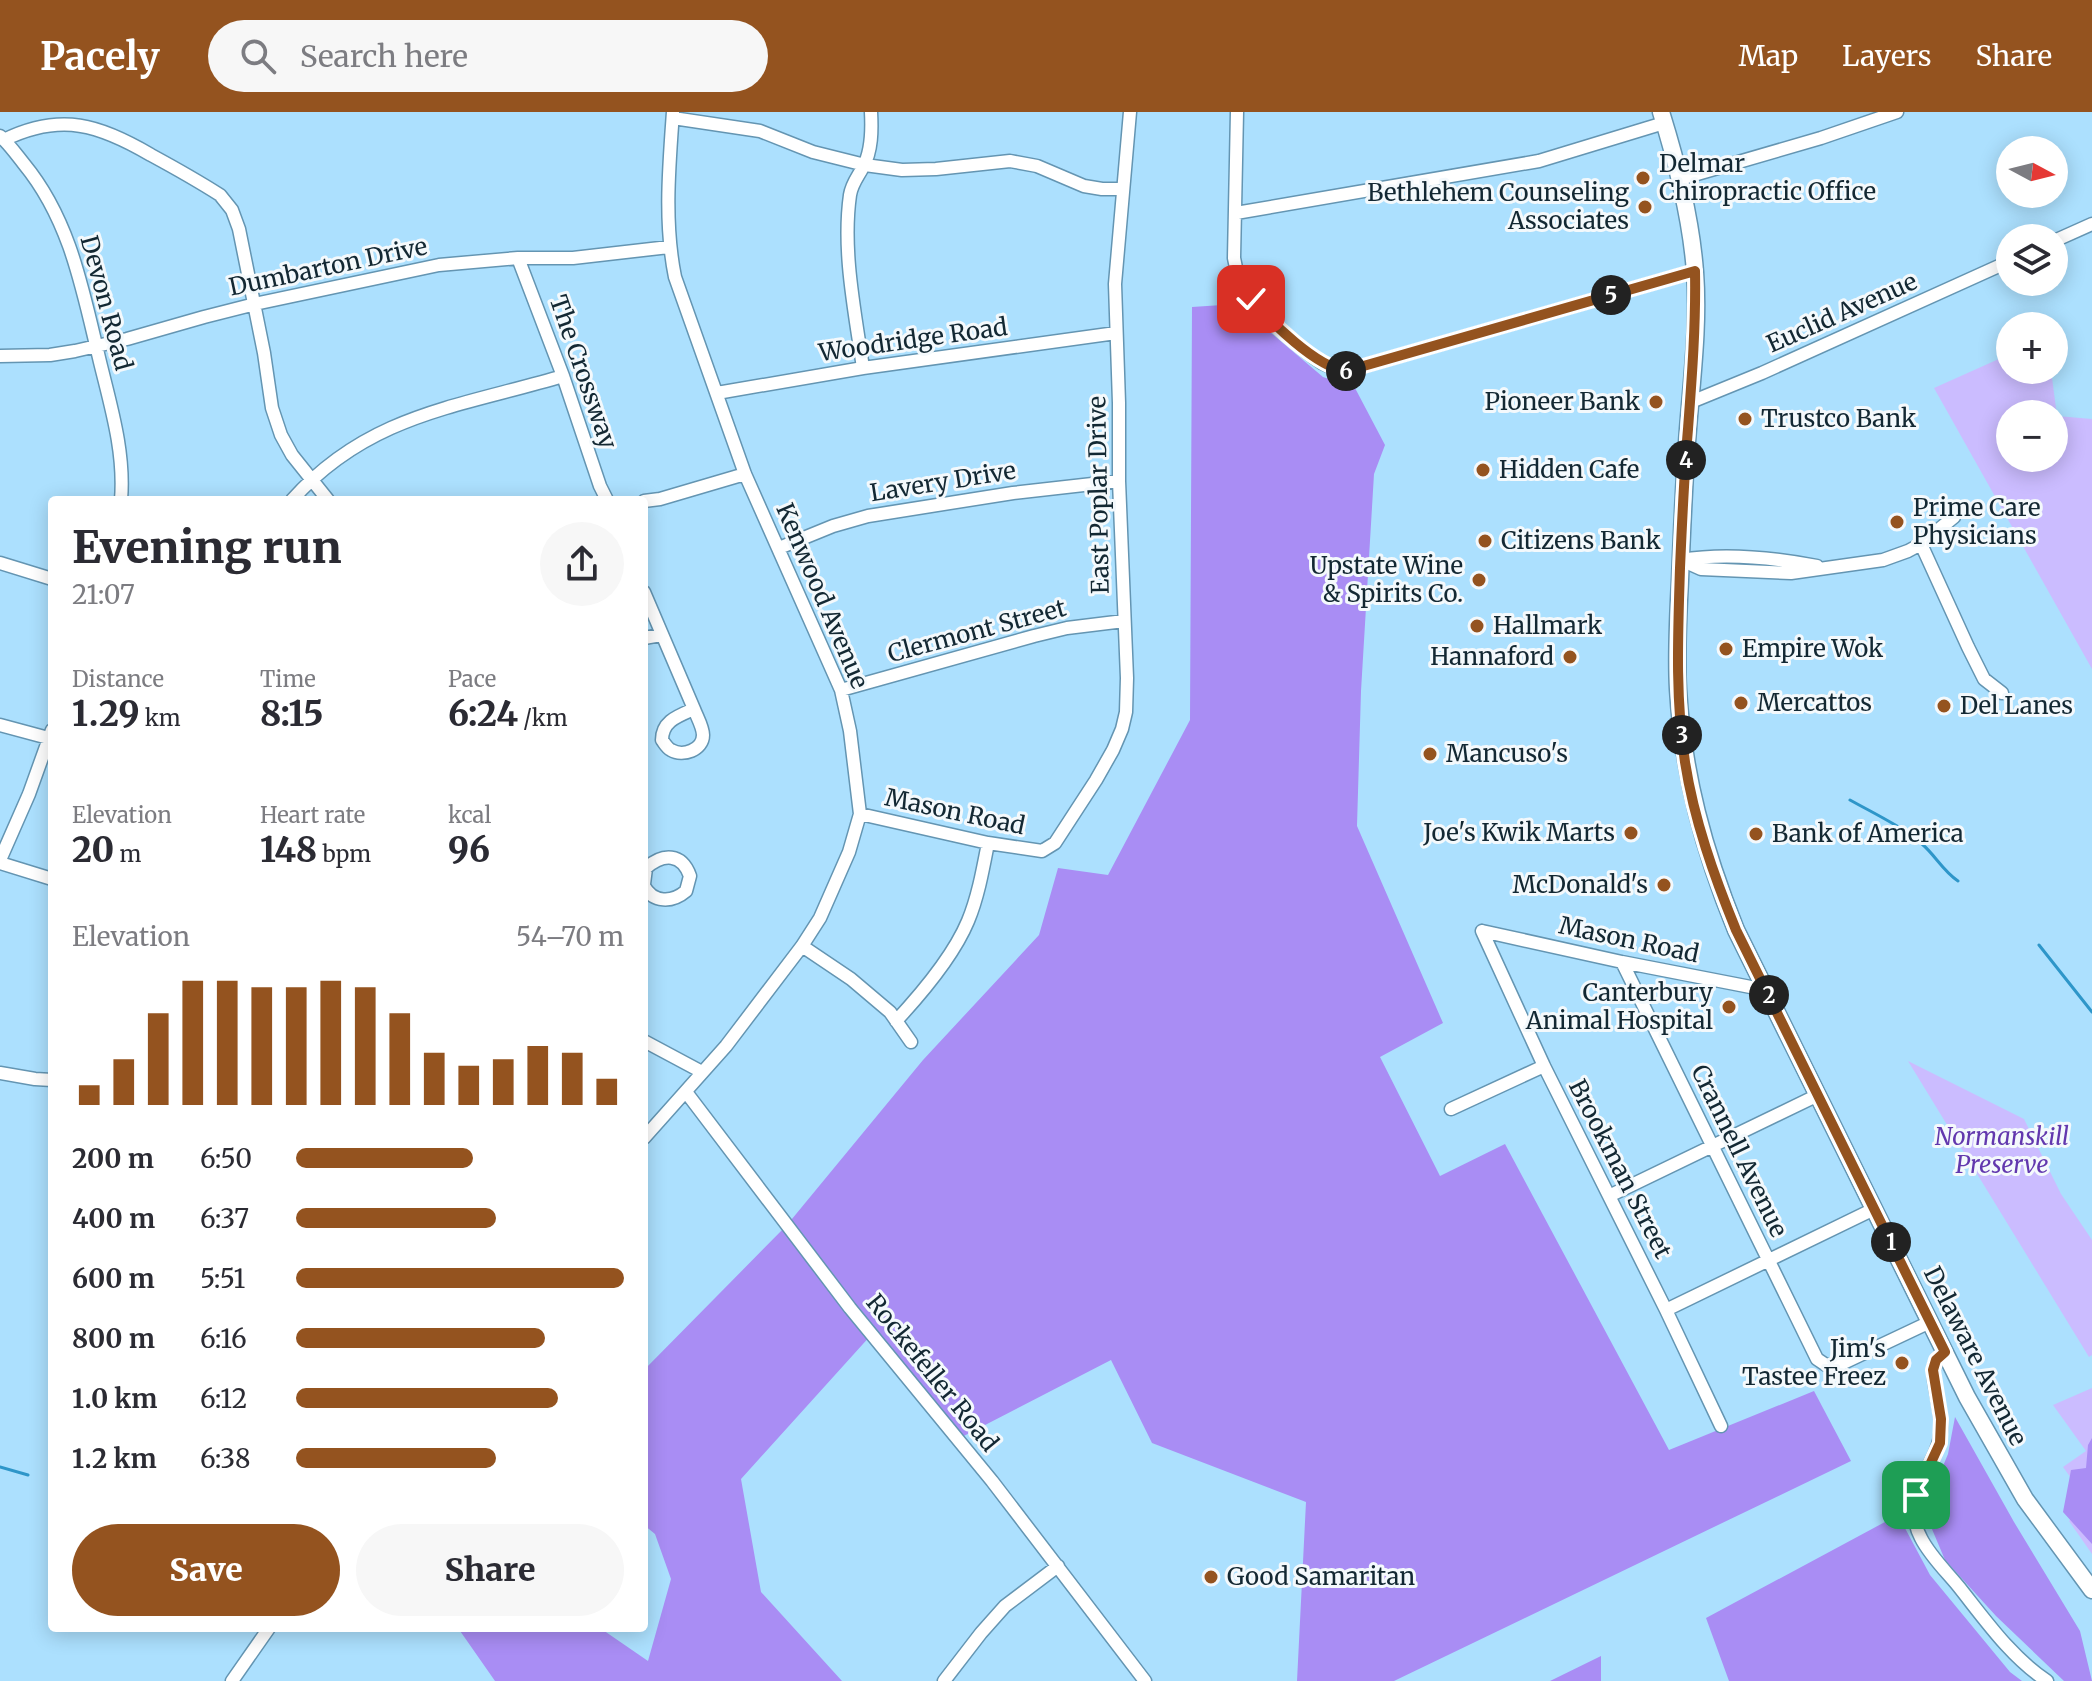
<!DOCTYPE html>
<meta charset="utf-8">
<style>
:root{--surface:#fff;--page:#f7f7f7;--text:#2b2b33;--muted:#7c7c81;--accent:#94531f}
body{margin:0;font-family:Merriweather,serif;background:var(--page);color:var(--text);height:100vh;display:flex;flex-direction:column;font-size:30px;white-space:nowrap}
*{box-sizing:border-box;margin:0}
p{font-size:26px;color:var(--muted)}
.icon{flex:none;width:44px;height:44px;fill:none;stroke:currentColor;stroke-width:2;stroke-linecap:round;stroke-linejoin:round}
.map{position:relative;flex:1;overflow:hidden}
.side{position:absolute;left:48px;top:384px;width:600px;height:1136px;display:flex;flex-direction:column;background:var(--surface);border-radius:8px;box-shadow:0 4px 20px #0003}
.side>*{flex:none}
.needle{width:52px;rotate:97deg}
.tools{position:absolute;left:1996px;top:24px;display:grid;gap:16px}
.tools a{display:grid;place-items:center;width:72px;height:72px;border-radius:50%;background:var(--surface);box-shadow:0 4px 20px #0003;font-size:40px}
.pin{position:absolute;display:grid;place-items:center;width:68px;height:68px;color:#fff;margin:-34px;border-radius:16px;box-shadow:0 4px 12px #0006}
.km{position:absolute;width:40px;height:40px;margin:-20px;border-radius:50%;background:#222;color:#fff;font-size:22px;line-height:40px;text-align:center}
.round{display:grid;place-items:center;flex:none;width:84px;height:84px;border-radius:42px;background:var(--page)}
.overview{display:flex;align-items:center;justify-content:space-between;height:136px;padding:0 24px}
h1{font-size:44px;font-weight:800;line-height:60px}
.figures{display:grid;grid-template-columns:repeat(3,1fr);gap:12px;height:136px;padding:8px 24px}
.figures div{display:grid;align-content:center}
.figures b{font-size:34px;font-weight:800}
.figures small{font-size:22px;font-weight:400}
.figures p{font-size:22px}
.chart{height:224px;padding:16px 24px}
.chart p{display:flex;justify-content:space-between}
.chart svg{width:100%;height:144px;margin-top:8px;stroke:var(--accent);stroke-width:6}
.cta{display:flex;gap:16px;margin-top:auto;padding:16px 24px}
.cta a{flex:1;height:92px;border-radius:48px;background:var(--accent);color:#fff;font-size:32px;font-weight:800;line-height:92px;text-align:center}
.cta a+a{background:var(--page);color:var(--text)}
ul{padding:0 24px;list-style:none;font-size:26px}
li{display:grid;grid-template-columns:128px 96px 1fr;align-items:center;height:60px}
li i{height:20px;border-radius:10px;background:var(--accent)}
header{display:flex;align-items:center;gap:48px;box-sizing:border-box;height:112px;padding:0 40px;background:var(--accent);color:#fff}
header strong{font-size:38px}
nav{display:flex;gap:44px;margin-inline-start:auto;font-size:28px}
.search{width:560px;height:72px;background:var(--page);display:flex;align-items:center;gap:20px;box-sizing:border-box;padding:0 28px;border-radius:44px;color:var(--muted);font-size:30px}
.map>svg:first-child{display:block}
</style>
<header>
<strong>Pacely</strong>
<div class="search"><svg class="icon" aria-label="search" viewBox="0 0 24 24"><circle cx="10" cy="10" r="6"/><path d="M15 15l6 6"/></svg>Search here</div>
<nav><a>Map</a><a>Layers</a><a>Share</a></nav>
</header>
<div class="map">
<svg width="2092" height="1569" viewBox="0 0 2092 1569">
<rect width="100%" height="100%" fill="#ace0fe"/>
<path fill="#cbbcff" fill-rule="evenodd" d="M2010,242V258H2051L2057,304L2092,307V557L1934,276ZM2010,302H2054V346H2010Z
M1908,949L2024,1007L2061,1082L2092,1128V1243L2089,1245Z
M2092,1276V1442L2069,1409L2089,1391L2063,1355L2086,1339L2053,1293Z"/>
<path fill="#a98df4" d="M1237,192L1323,265L1355,276L1385,333L1374,362L1361,579L1357,714L1443,911L1380,945L1440,1064L1505,1032L1669,1338L1814,1279L1851,1349L1394,1569H1297L1306,1390L1152,1331L1111,1248L958,1327L872,1222L741,1367L761,1480L842,1569H495L458,1516H600L648,1549L671,1467L655,1422L644,1413V1258L787,1113L923,948L1039,823L1058,756L1108,763L1190,608L1192,195Z
M1955,1305L2014,1410L2080,1519L2092,1569H2064L1996,1504L1945,1448L1929,1410V1388L1948,1342Z
M2092,1326V1432L2063,1400L2071,1358L2086,1356L2088,1333Z
M1898,1403L1930,1463L2010,1560L2022,1569H1729L1706,1506Z
M1601,1544V1569H1550Z"/>
<g fill="none" stroke-linecap="round" stroke-linejoin="round">
<path stroke="#2e96c9" stroke-width="3" d="M1850,688C1875,702 1901,714 1922,732C1935,743 1943,759 1958,769
M2039,833L2092,900
M0,1355L28,1363"/>
<g stroke="#6495b2" stroke-width="15">
<path id="minor" d="M1237,0L1234,146C1236,159 1240,170 1247,181C1259,201 1302,238 1322,251C1330,255 1338,258 1346,259L1695,159
M673,6L760,19L813,40L865,53L902,58L936,57L1010,49L1037,54L1084,74L1102,77H1123
M0,24C9,32 16,42 24,52C71,109 83,180 100,250C111,295 125,341 121,388
M4,28C61,0 100,13 151,43C175,56 198,69 220,83L232,98L239,117L264,241L272,296L281,323L292,343L328,388
M1680,67L1821,26L1897,0
M1236,101L1539,49L1664,11
M2054,129L2092,112
M518,146L563,264L600,374L607,388
M0,244L50,243L75,239L127,227L204,205L255,192L439,153L518,146H573L669,135
M863,256C855,200 842,139 850,83C852,71 858,65 863,55C872,39 872,18 871,0
M717,281L863,256L1116,221
M1691,290L1762,261L2010,149
M292,388C369,302 459,295 563,264
M644,389L660,387L745,362
M1921,432L1968,535L1984,567L2002,581
M779,436L833,414L868,404L1013,381L1119,369
M1681,448L1701,457L1791,461L1883,448L1908,439L1921,432L1954,405
M1681,448C1723,441 1775,446 1817,454
M0,451L52,467
M644,480L694,597
M644,526L661,523
M841,578L1034,524L1067,516L1124,509
M694,597C697,605 703,615 703,623C703,638 683,645 671,638C667,636 665,632 662,628C662,609 678,604 694,597Z
M0,613L52,627
M860,702L988,731L1042,739L1055,731L1096,668L1113,638L1122,617L1126,600L1127,566L1119,369V291L1115,172L1130,0
M0,748L29,682L52,618
M0,751L52,767
M644,772L646,756C663,741 682,741 690,764L686,779C672,791 653,791 644,774
M1482,819L1544,954L1666,1198L1721,1314
M1482,819L1622,850L1766,878
M802,834L851,867L890,900L911,930
M1622,850L1817,1247L1826,1253H1839L1930,1210
M896,909C922,881 953,845 968,809C978,785 983,757 988,731
M644,929L702,960
M0,961L35,967L52,968
M686,980L850,1196L992,1369L1145,1569
M1451,997L1544,954
M644,1026L726,934L802,834L820,806L849,740L860,702L850,619L841,578L745,362L675,165C664,111 669,55 673,0
M1609,1084L1818,983
M1666,1198L1874,1097
M1945,1240C1940,1244 1935,1248 1934,1255C1931,1267 1942,1298 1941,1316C1940,1346 1915,1367 1914,1396C1914,1407 1916,1417 1921,1426C1930,1444 1946,1459 1959,1475C1986,1509 2011,1545 2047,1569
M232,1569L269,1516
M944,1569L981,1521L1005,1494L1058,1454"/>
</g>
<g stroke="#6495b2" stroke-width="19">
<path id="major" d="M1661,0C1677,51 1691,106 1695,160C1699,212 1692,265 1688,317C1684,367 1682,418 1680,468C1678,505 1676,541 1678,577C1683,663 1704,739 1736,818L1967,1285L2025,1387L2092,1478"/>
</g>
<use href="#minor" stroke="#fff" stroke-width="12"/>
<use href="#major" stroke="#fff" stroke-width="16"/>
</g>
<g fill="none" stroke-linecap="round" stroke-linejoin="round">
<g stroke="#fff" stroke-width="16">
<path id="route" d="M1251,187C1271,210 1316,255 1346,259L1695,159C1696,212 1692,264 1688,317C1684,363 1682,410 1680,456C1678,521 1675,585 1685,650C1694,708 1714,764 1736,818L1945,1240L1936,1248L1933,1258L1941,1307L1940,1331L1916,1383"/>
</g>
<use href="#route" stroke="#94531f" stroke-width="10"/>
</g>
<g fill="#94531f" stroke="#f4f9fc" stroke-width="3">
<circle cx="1643" cy="66" r="8"/>
<circle cx="1645" cy="95" r="8"/>
<circle cx="1656" cy="290" r="8"/>
<circle cx="1745" cy="307" r="8"/>
<circle cx="1483" cy="358" r="8"/>
<circle cx="1897" cy="410" r="8"/>
<circle cx="1485" cy="429" r="8"/>
<circle cx="1479" cy="468" r="8"/>
<circle cx="1477" cy="514" r="8"/>
<circle cx="1726" cy="537" r="8"/>
<circle cx="1570" cy="545" r="8"/>
<circle cx="1741" cy="591" r="8"/>
<circle cx="1944" cy="594" r="8"/>
<circle cx="1430" cy="642" r="8"/>
<circle cx="1631" cy="721" r="8"/>
<circle cx="1756" cy="722" r="8"/>
<circle cx="1664" cy="773" r="8"/>
<circle cx="1729" cy="895" r="8"/>
<circle cx="1902" cy="1251" r="8"/>
<circle cx="1211" cy="1465" r="8"/>
</g>
<g text-anchor="middle" stroke-width="6" stroke-linejoin="round" paint-order="stroke">
<g font-size="24" fill="#132833" stroke="#f4f9fc" text-anchor="start">
<text x="1659" y="60">Delmar<tspan x="1659" dy="28">Chiropractic Office</tspan></text>
<text x="1629" y="89" text-anchor="end">Bethlehem Counseling<tspan x="1629" dy="28">Associates</tspan></text>
<text x="1640" y="298" text-anchor="end">Pioneer Bank</text>
<text x="1761" y="315">Trustco Bank</text>
<text x="1499" y="366">Hidden Cafe</text>
<text x="1913" y="404">Prime Care<tspan x="1913" dy="28">Physicians</tspan></text>
<text x="1501" y="437">Citizens Bank</text>
<text x="1463" y="462" text-anchor="end">Upstate Wine<tspan x="1463" dy="28">&amp; Spirits Co.</tspan></text>
<text x="1493" y="522">Hallmark</text>
<text x="1742" y="545">Empire Wok</text>
<text x="1554" y="553" text-anchor="end">Hannaford</text>
<text x="1757" y="599">Mercattos</text>
<text x="1960" y="602">Del Lanes</text>
<text x="1446" y="650">Mancuso's</text>
<text x="1615" y="729" text-anchor="end">Joe's Kwik Marts</text>
<text x="1772" y="730">Bank of America</text>
<text x="1648" y="781" text-anchor="end">McDonald's</text>
<text x="1713" y="889" text-anchor="end">Canterbury<tspan x="1713" dy="28">Animal Hospital</tspan></text>
<text x="1886" y="1245" text-anchor="end">Jim's<tspan x="1886" dy="28">Tastee Freez</tspan></text>
<text x="1227" y="1473">Good Samaritan</text>
</g>
<g font-size="24" fill="#132833" stroke="#f4f9fc">
<text transform="translate(328 155) rotate(-12)" y="8">Dumbarton Drive</text>
<text transform="translate(106 191) rotate(75)" y="8">Devon Road</text>
<text transform="translate(1842 201) rotate(-24)" y="8">Euclid Avenue</text>
<text transform="translate(913 228) rotate(-8)" y="8">Woodridge Road</text>
<text transform="translate(583 260) rotate(71)" y="8">The Crossway</text>
<text transform="translate(943 370) rotate(-9)" y="8">Lavery Drive</text>
<text transform="translate(1099 383) rotate(-91)" y="8">East Poplar Drive</text>
<text transform="translate(822 484) rotate(67)" y="8">Kenwood Avenue</text>
<text transform="translate(977 519) rotate(-15)" y="8">Clermont Street</text>
<text transform="translate(955 700) rotate(12)" y="8">Mason Road</text>
<text transform="translate(1629 828) rotate(12)" y="8">Mason Road</text>
<text transform="translate(1739 1039) rotate(64)" y="8">Crannell Avenue</text>
<text transform="translate(1620 1057) rotate(63)" y="8">Brookman Street</text>
<text transform="translate(1975 1244) rotate(63)" y="8">Delaware Avenue</text>
<text transform="translate(932 1261) rotate(51)" y="8">Rockefeller Road</text>
</g>
<g font-size="24" font-style="italic" fill="#6238ae" stroke="#f4f9fc">
<text x="2002" y="1033">Normanskill<tspan x="2002" dy="28">Preserve</tspan></text>
</g>
</g>
</svg>
<div class="tools">
<a><svg class="needle" viewBox="-14 -14 28 28"><path d="M0-13l5 13h-10z" fill="#e53935"/><path d="M0 13l5-13h-10z" fill="#7c7c81"/></svg></a>
<a><svg class="icon" aria-label="layers" viewBox="0 0 24 24"><path d="M12 4l9 5-9 5-9-5zM3 14l9 5 9-5"/></svg></a>
<a>+</a>
<a>−</a>
</div>
<div class="pin" style="left:1916px;top:1383px;background:#1e9e55"><svg class="icon" aria-label="arrive" viewBox="0 0 24 24"><path d="M6 21V4h12l-3 4 3 4H6"/></svg></div>
<div class="pin" style="left:1251px;top:187px;background:#d93025"><svg class="icon" aria-label="check" viewBox="0 0 24 24"><path d="M5 12l5 5 9-10"/></svg></div>
<b class="km" style="left:1891px;top:1130px">1</b>
<b class="km" style="left:1769px;top:883px">2</b>
<b class="km" style="left:1682px;top:623px">3</b>
<b class="km" style="left:1686px;top:348px">4</b>
<b class="km" style="left:1611px;top:183px">5</b>
<b class="km" style="left:1346px;top:259px">6</b>
<section class="side">
<div class="overview"><div><h1>Evening run</h1><p>21:07</p></div><a class="round"><svg class="icon" aria-label="share" viewBox="0 0 24 24"><path d="M12 15V3M7 8l5-5 5 5M5 13v7h14v-7"/></svg></a></div>
<div class="figures">
<div><p>Distance</p><b>1.29<small> km</small></b></div>
<div><p>Time</p><b>8:15</b></div>
<div><p>Pace</p><b>6:24<small> /km</small></b></div>
</div>
<div class="figures">
<div><p>Elevation</p><b>20<small> m</small></b></div>
<div><p>Heart rate</p><b>148<small> bpm</small></b></div>
<div><p>kcal</p><b>96</b></div>
</div>
<div class="chart"><p><span>Elevation</span>54–70 m</p>
<svg viewBox="0 0 160 44" preserveAspectRatio="none"><path d="M5 44V38M15 44V30M25 44V16M35 44V6M45 44V6M55 44V8M65 44V8M75 44V6M85 44V8M95 44V16M105 44V28M115 44V32M125 44V30M135 44V26M145 44V28M155 44V36"/></svg>
</div>
<ul>
<li><b>200 m</b>6:50<i style="width:54%"></i></li>
<li><b>400 m</b>6:37<i style="width:61%"></i></li>
<li><b>600 m</b>5:51<i style="width:100%"></i></li>
<li><b>800 m</b>6:16<i style="width:76%"></i></li>
<li><b>1.0 km</b>6:12<i style="width:80%"></i></li>
<li><b>1.2 km</b>6:38<i style="width:61%"></i></li>
</ul>
<div class="cta"><a>Save</a><a>Share</a></div>
</section>
</div>
